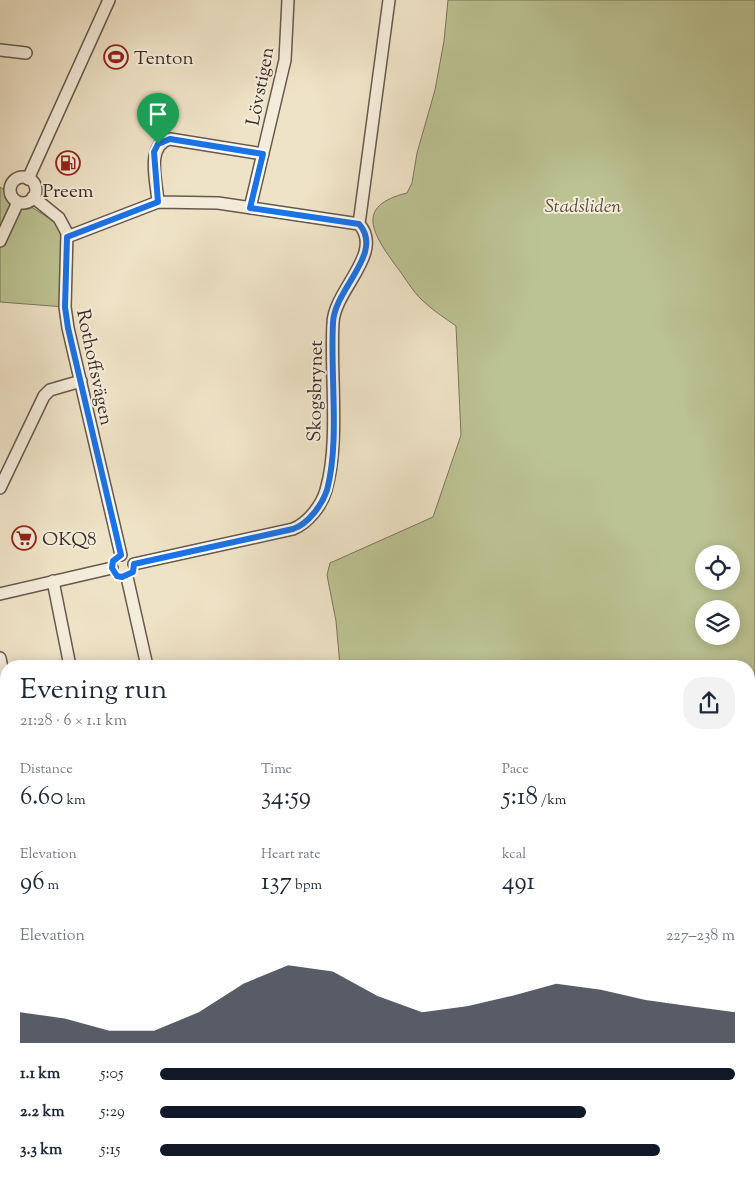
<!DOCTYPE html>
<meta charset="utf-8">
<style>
:root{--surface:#fff;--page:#f2f2f3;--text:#1f2937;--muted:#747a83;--accent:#111827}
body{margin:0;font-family:"Sorts Mill Goudy",serif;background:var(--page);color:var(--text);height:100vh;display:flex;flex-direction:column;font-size:19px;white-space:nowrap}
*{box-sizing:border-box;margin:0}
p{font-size:16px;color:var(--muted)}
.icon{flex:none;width:28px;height:28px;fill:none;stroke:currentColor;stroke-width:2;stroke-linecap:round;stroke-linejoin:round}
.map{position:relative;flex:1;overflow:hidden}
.panel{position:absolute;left:0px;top:660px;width:755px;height:519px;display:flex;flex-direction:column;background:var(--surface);border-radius:20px 20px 0 0;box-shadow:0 2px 12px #0003}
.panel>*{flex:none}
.controls{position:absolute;left:695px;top:545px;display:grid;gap:10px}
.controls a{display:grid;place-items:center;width:45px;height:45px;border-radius:50%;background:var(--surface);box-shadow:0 2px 12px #0003;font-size:25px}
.pin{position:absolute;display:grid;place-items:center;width:42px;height:42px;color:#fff;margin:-51px -21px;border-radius:50% 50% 50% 0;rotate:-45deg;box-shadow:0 0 5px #0007}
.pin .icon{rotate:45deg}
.round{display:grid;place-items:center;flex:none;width:52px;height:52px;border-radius:20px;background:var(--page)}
.head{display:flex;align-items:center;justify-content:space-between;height:85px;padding:0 20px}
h1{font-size:28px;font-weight:600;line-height:38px}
.figures{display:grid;grid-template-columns:repeat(3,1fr);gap:8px;height:85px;padding:5px 20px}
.figures div{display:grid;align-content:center}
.figures b{font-size:25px;font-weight:600}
.figures small{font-size:14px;font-weight:400}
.figures p{font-size:14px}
.chart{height:140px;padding:10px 20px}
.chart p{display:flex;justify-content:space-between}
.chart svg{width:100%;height:90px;margin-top:5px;fill:var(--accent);opacity:.7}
ul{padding:0 20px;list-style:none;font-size:16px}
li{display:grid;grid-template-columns:80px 60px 1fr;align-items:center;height:38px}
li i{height:12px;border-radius:6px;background:var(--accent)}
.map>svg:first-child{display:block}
</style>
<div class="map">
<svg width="755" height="1178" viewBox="0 0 755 1178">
<rect width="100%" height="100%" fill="#efe3c7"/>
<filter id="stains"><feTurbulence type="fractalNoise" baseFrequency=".004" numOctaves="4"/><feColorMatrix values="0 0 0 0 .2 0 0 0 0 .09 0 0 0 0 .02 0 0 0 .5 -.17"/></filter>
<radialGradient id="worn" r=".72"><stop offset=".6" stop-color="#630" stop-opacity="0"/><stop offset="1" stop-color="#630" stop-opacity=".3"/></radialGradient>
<path fill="#bcc393" stroke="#7b775c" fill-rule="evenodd" d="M448,0H755V1178H745L744,1173L749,1172V666H340L336,621L327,575L330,563L433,517L461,435L456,326C445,318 432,310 422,300C412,291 405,277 396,266C373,234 354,206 407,193L412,183L417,153L435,90L444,41ZM704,554H731V581H704ZM704,609H731V636H704Z
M0,187L47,217L59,218L67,233L65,307L0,302Z
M0,674L6,706V800L0,794Z
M153,1172L157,1178H44V1173Z
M592,1173H662L663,1178H590Z"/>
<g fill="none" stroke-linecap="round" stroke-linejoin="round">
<path stroke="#748379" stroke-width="2.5" d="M0,763L5,768"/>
<g stroke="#67594e" stroke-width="14">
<path id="minor" d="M0,50L26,53
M10 190a13 13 0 1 1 26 0a13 13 0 1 1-26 0Z
M28,179L109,0
M33,197L59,218L67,233L65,307L68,328L121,555
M158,202C157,183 145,145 170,139L263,154
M250,208L285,60L288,0
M67,237L158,202L218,203L359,224
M0,241L18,202
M0,488L44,396L50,390L81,381
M134,564L293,529C308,523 322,505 326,490C340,442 330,374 333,323C334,290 385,253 359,224L389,0
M127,577L147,666
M53,581L70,666
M0,594L112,568
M0,658L6,689
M0,800L3,807L6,844
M0,908L6,907
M11,1172L68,1178
M157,1172L161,1178
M273,1172L275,1178
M544,1172L555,1178
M457,1176V1178
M311,1178L335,1172
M582,1178L586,1172"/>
</g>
<use href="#minor" stroke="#f5eddb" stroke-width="11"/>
</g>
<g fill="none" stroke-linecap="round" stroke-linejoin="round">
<g stroke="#fff" stroke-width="10">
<path id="route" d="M170,139L263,154L250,208L359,224C385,253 334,289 333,323C330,374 340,441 327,490C322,505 308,524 293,529L134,564L133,572L122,577L117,576L112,568L113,561L121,555L68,328L65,307L67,237L158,202L154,152L158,144Z"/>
</g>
<use href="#route" stroke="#1a73e8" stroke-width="6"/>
</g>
<defs>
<g id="stadium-ring" transform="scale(1.25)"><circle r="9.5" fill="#f5eddb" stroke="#8f2418" stroke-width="1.5"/><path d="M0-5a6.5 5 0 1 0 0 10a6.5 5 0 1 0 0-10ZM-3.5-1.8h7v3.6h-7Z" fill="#8f2418"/></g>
<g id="fuel-ring" transform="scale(1.25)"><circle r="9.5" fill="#f5eddb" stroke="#8f2418" stroke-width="1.5"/><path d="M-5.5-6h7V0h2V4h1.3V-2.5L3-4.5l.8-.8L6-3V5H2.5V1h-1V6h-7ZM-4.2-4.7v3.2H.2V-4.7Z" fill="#8f2418"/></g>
<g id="supermarket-ring" transform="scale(1.25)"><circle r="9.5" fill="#f5eddb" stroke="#8f2418" stroke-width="1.5"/><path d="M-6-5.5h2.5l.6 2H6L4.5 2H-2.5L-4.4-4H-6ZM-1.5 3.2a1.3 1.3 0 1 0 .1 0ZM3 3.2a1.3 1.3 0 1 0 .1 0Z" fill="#8f2418"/></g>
</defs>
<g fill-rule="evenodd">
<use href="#stadium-ring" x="116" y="57"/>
<use href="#fuel-ring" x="68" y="163"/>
<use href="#supermarket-ring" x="24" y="538"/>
</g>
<g text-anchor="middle" stroke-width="4" stroke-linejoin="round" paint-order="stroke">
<g font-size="19" fill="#3a2b25" stroke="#f5eddb" text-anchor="start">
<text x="134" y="64">Tenton</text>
<text x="68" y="197" text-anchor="middle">Preem</text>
<text x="42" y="545">OKQ8</text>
</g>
<g font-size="19" fill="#3a2b25" stroke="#f5eddb">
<text transform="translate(259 86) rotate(-79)" y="7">Lövstigen</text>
<text transform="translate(96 367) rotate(78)" y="7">Rothoffsvägen</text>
<text transform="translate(314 391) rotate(-89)" y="7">Skogsbrynet</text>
</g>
<g font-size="19" font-style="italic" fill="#5a5140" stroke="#f5eddb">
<text x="583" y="212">Stadsliden</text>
</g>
</g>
<rect width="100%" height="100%" filter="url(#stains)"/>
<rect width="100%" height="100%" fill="url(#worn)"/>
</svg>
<div class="controls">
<a><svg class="icon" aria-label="locate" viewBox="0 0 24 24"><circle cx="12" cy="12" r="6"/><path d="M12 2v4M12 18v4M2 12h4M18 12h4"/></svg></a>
<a><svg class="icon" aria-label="layers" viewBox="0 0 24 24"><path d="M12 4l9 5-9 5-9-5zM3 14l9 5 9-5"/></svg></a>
</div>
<div class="pin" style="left:158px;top:144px;background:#1e9e55"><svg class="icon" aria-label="arrive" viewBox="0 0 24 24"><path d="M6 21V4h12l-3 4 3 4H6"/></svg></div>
<section class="panel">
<div class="head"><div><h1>Evening run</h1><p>21:28 · 6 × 1.1 km</p></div><a class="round"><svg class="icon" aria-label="share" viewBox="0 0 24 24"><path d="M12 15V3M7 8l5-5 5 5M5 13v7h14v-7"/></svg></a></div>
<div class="figures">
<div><p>Distance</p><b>6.60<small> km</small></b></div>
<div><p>Time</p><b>34:59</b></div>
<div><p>Pace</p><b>5:18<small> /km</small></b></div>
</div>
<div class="figures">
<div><p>Elevation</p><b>96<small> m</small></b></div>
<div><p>Heart rate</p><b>137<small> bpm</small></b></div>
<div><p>kcal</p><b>491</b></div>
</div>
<div class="chart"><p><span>Elevation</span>227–238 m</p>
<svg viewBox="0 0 160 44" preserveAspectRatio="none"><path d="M0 44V29L10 32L20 38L30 38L40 29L50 15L60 6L70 9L80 21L90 29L100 26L110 21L120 15L130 18L140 23L150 26L160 29V44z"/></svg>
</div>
<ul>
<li><b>1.1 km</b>5:05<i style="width:100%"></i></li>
<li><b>2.2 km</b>5:29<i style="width:74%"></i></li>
<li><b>3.3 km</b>5:15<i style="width:87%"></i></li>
</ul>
</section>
</div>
